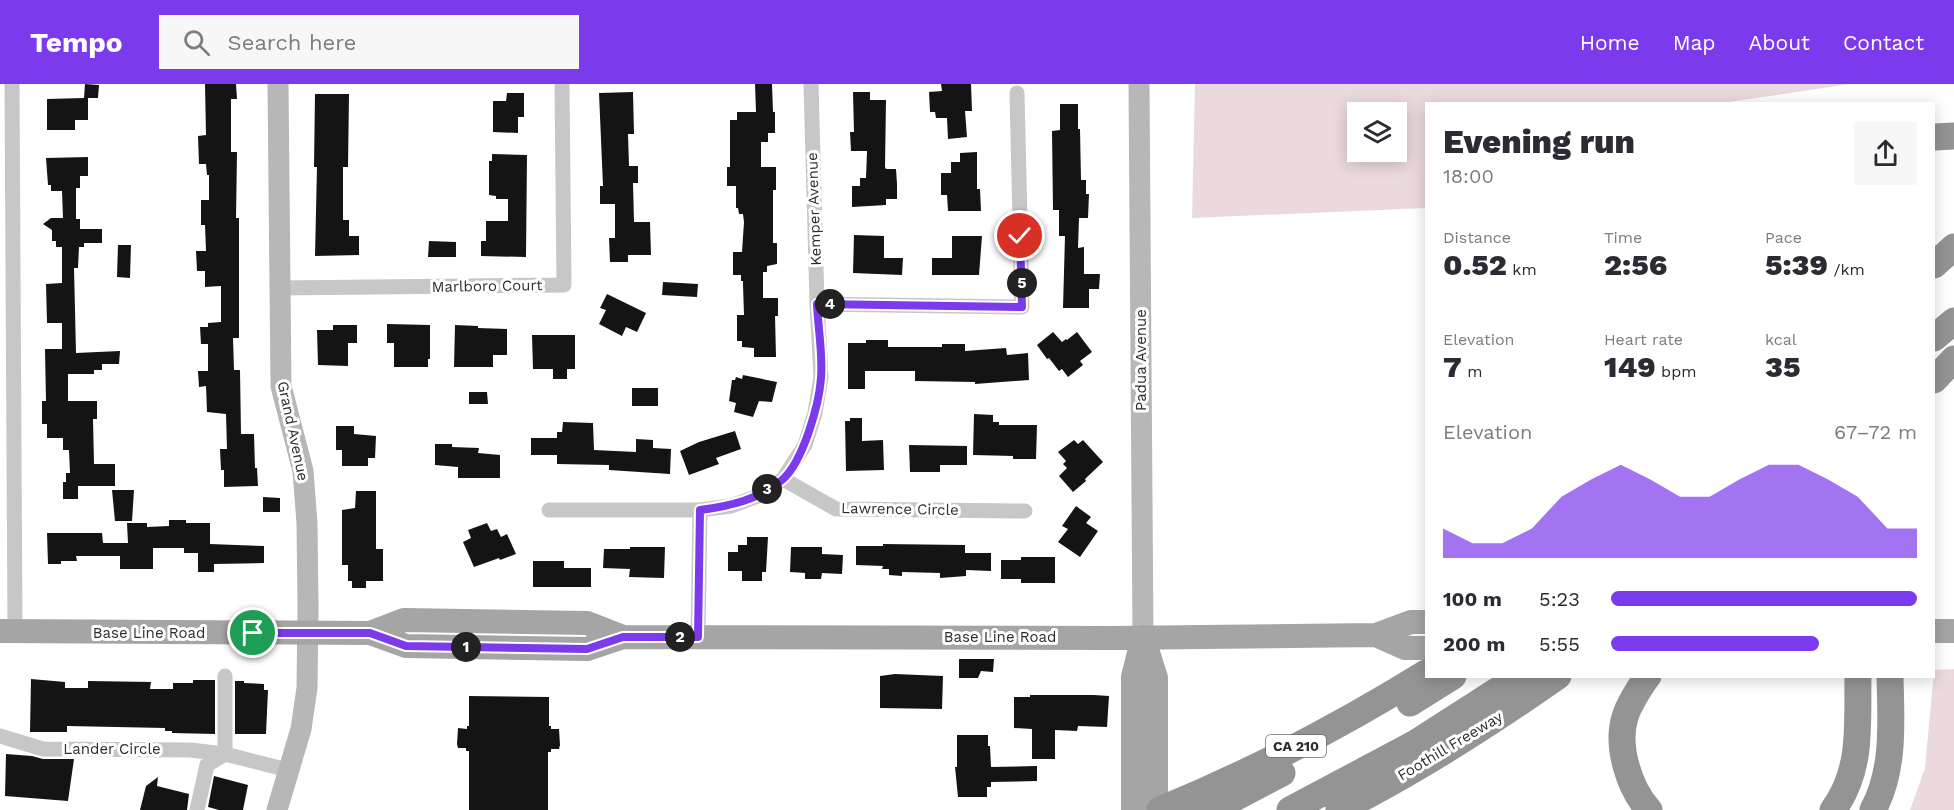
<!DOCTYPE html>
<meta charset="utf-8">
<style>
:root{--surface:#fff;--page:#f7f7f7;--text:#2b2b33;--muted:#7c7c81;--accent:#7c3aed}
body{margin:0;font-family:"Work Sans",sans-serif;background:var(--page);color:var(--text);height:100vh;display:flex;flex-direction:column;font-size:22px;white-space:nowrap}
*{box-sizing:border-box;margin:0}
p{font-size:20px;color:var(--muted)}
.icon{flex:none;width:33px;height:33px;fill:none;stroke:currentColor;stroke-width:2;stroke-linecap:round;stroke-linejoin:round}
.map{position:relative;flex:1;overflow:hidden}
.drawer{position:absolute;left:1425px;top:18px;width:510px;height:576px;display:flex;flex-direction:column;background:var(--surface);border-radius:0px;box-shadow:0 3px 15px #0003}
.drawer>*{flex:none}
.controls{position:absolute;left:1347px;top:18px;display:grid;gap:12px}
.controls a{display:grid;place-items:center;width:60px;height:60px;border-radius:0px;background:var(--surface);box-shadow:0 3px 15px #0003;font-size:30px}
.pin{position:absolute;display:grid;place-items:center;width:51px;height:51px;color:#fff;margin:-26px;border:3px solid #fff;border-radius:50%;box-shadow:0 2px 6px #0007}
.km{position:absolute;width:30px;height:30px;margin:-15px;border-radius:50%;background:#222;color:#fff;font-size:16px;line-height:30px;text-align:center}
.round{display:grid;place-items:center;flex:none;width:63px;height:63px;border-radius:0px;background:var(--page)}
.summary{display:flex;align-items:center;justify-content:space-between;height:102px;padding:0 18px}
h1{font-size:33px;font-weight:800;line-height:45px}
.metrics{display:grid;grid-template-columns:repeat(3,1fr);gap:9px;height:102px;padding:6px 18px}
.metrics div{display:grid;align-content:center}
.metrics b{font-size:30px;font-weight:800}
.metrics small{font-size:16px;font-weight:400}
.metrics p{font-size:16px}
.chart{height:168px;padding:12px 18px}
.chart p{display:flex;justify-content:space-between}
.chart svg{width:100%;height:108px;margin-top:6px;fill:var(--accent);opacity:.7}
ul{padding:0 18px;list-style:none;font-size:20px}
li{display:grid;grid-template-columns:96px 72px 1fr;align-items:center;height:45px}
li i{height:15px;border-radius:8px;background:var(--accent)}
header{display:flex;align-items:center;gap:36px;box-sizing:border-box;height:84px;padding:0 30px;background:var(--accent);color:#fff}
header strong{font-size:28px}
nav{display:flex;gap:33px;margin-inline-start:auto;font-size:21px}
.search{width:420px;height:54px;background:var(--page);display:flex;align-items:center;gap:15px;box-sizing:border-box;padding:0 21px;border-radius:0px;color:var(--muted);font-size:22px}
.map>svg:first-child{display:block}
</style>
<header>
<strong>Tempo</strong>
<div class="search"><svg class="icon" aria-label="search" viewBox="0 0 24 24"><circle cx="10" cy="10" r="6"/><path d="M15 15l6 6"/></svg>Search here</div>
<nav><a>Home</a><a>Map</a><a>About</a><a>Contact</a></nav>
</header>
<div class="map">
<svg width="1954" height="726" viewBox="0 0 1954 726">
<rect width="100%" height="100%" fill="#fff"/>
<path fill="#ebdadd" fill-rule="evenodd" d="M1195,0H1850L1722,19L1426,20V124L1192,134ZM1358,28H1396V68H1358Z
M1954,585V726H1910L1925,684L1934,586Z"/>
<path fill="#141414" d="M85,0L99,1L98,14H88V36H75V46H47V15L84,14Z
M205,0H236L237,15H231V68H237L236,134H239V254H233L234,286H240L241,350H254L255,384H257L258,402L224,403V386H221L220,365H227L226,330L207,328L206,302L199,303L198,287H208V260H201L200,243H208V239L221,238V202L205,203V187H197L196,167H206L205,141H201V116H209V91H207L206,80H199L198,52L206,51Z
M755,0H772L773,28H775V49H768V58H761V83H776V106H773V159H777V180L767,182V188H763V214H778V232H775L776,273H754V264L742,263V257H737V231H744L743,200V197H741V191H733V168H742L744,138L743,130H739L738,124H736V102H727V83H730V36H737V28H756Z
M941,0H971L972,27H965L967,53L948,55L947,34H936L935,28H930L929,8L942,7Z
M633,8L634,50H628L629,82H638V99H633L634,138H650L651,171H628V178H610L609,154H615V120H600V102H603L599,9Z
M853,8H870V16H886L885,83L886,85H896L897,100V115H886V121L852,123V102H860V94H866L867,67H851L850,48H854Z
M507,9H524V33H518V49L493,48V17H506Z
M315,10H349L348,83H343V136H349V152H359V171L315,172L317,83H314Z
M1060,20H1078V45H1080L1081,96H1086V110H1089L1088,134H1079L1078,164L1084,163V190H1100L1099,205H1089V224H1063L1065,152H1059V126H1053L1052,47L1060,46Z
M977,68V105H980L981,127H948L947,111H941V89H951V78H960V69Z
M492,70L527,71L526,173L481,172V157H486V137H508V115H496V112L489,111V77H492Z
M88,73V92H80V104H76V135H80V145H102V159H84V163H79L78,184H74L76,269L120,267L119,280H102V286H94V290H68V317H97V335H93L94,380H115V402H78V415H63V398H66V389H70L69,366H63V354H47V340H42V317H46L45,265H62V239H47L46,200L62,199V163H56V157H52V146L43,140L51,134H63L62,107H51V101H48L46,74Z
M854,151L884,152V174H903L902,191L853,189Z
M952,152H982L979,191H932V174H952Z
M429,157L456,158V173H428Z
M118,161H131L130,194L117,193Z
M663,198L698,200L697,213L662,211Z
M607,210L646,229L637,248L626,243L622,252L599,240L606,226L600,224Z
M387,240L430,241V275H428V283H394V259H387Z
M333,241H357V259H348V282L318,281L317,246H333Z
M455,241L478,242V244L507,245V271H493V283H454Z
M1053,248L1062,258L1066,255L1067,256L1077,248L1092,268L1080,277L1083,281L1068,293L1062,285L1059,287L1049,274L1047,275L1037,261Z
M532,251H575V285H567V295H553V285H533Z
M866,256H888V263H942V260H965V267L1006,264L1007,271L1028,269L1029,296L975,300V298L915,297V287H865V305H848V259H866Z
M743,291L777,298L772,318L759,317L753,333L734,328L736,319L729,317L732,296H735L736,293L742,295Z
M632,304H658V322H632Z
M469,308H487L488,320H469Z
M974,330L993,331V338H999V341H1037L1036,375H1013V372L973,371Z
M850,334H862V357L883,356L884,386L846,387L845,337H850Z
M563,338L593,339L594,366L636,368V355L653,356V364L671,365L670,390L609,386V381L557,380V371H531V354H557V348H562Z
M336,342H354V350L376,352L375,374H368V382H342V366H336Z
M735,347L741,365L716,374L719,380L689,391L680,367L699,358Z
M1074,356L1078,360L1083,356L1103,378L1085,395L1086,397L1073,408L1059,392L1067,384L1063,380L1066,377L1058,368Z
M435,360H452V363L479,364L478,369L500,371V394H458V383L435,381Z
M909,361L967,362V381H940V388H910Z
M112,406H134L132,437H115Z
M356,407H376V465H383V497H366V504H352V497H348V481H342V426L355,424Z
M263,413L280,414V428H263Z
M1076,422L1091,433L1086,439L1098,447L1080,473L1058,458L1068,445L1062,442Z
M169,436H186V439H210V460L264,462V479L214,480V488H198V469H184V464H153V485H120V472H76L77,477H61V480H48L47,449H102L103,459H128L127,439H147V443L169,442Z
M487,439L491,447L497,445L501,453L507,450L516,470L500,476L499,474L474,483L463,458L471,454L468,446Z
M747,453H768L766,488H762V497H742V487H728V468H738V461H747Z
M883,460L965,461V469H991V487L966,486V492L940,494V489L902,488V492L889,491V485H882L883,482L856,481V462H883Z
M630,463H665L664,494L629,493L630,485L603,484L604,465H630Z
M791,463H822V470L843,471L842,490L822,489L821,495H805V489L790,488Z
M1021,473H1055V499H1021V495H1001V476H1021Z
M533,477H564V484H591V503H533Z
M959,575H994L993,588L981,587L978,594H959Z
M895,590L943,592L942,625L880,624V592Z
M31,595L65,598V604H88V597L151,598L150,605H173V599H193V596H215V650L172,649V647H165V644L67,642V648H30Z
M235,597H244V599L264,600V606H268L266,650H235Z
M1030,611H1094L1109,612L1107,643L1078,642L1077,647L1055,646V675H1032V645L1014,644V613H1030Z
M469,612L549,613V642H551V645H559L560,661L559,665H551V668H548V726H469V667H466V664H458L457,660L458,644L467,645V642H469Z
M957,651H988V662H990L991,683L1037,682V697L991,698V703H987V713H958L955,683H957Z
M6,670L32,672L43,675H74L68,717L5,712Z
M214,692L248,701L243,726H219L208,723Z
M158,693L157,702L189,710L187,726H140L146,702Z"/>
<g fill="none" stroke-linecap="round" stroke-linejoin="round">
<path stroke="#c7c7c7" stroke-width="15" d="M12,0L15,548
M280,204L564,201L562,0
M817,220L1022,223L1017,9
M783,395L836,425L1025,427
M549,426H700L731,422L758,412L783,395L805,361L815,329L821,293L817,220L811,0
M698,553L700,426
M0,652L43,665L190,666L225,670L288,686
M197,726L207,681L225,670V592"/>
<path stroke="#b7b7b7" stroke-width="21" d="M1139,0L1143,553
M277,726L301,645L307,604L308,523L307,439L303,387L281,302L278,0"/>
<path stroke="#a5a5a5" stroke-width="24" d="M0,547L370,549L406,562L587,565L623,553L1113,554L1376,551L1411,538H1426
M1934,547H1954
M370,549L404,536L587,539L623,553
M1376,551L1405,564H1426
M1143,553L1156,594V726
M1133,726V593L1143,553"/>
<path stroke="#949494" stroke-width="27" d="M1934,53L1954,52
M1934,181L1954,163
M1934,254L1954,237
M1934,296L1954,275
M1648,592C1641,601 1628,622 1625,633C1616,662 1629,704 1649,726
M1410,619L1453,592
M1160,726C1252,688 1342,641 1426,589
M1207,726L1225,719L1282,689
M1290,726L1414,660L1520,592
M1339,726C1415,688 1488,641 1558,592
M1833,726C1863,686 1857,639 1858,592
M1873,726C1895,685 1891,638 1890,592"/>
</g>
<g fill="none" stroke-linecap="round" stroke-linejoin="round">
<g stroke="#fff" stroke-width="12">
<path id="route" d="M253,549H370L406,562L587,565L623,553H698L700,426C730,422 758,416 782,396C803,378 819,321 821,294C823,270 818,244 817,220L1022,223L1020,152"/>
</g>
<use href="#route" stroke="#7c3aed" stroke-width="8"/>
</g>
<g text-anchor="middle" stroke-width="6" stroke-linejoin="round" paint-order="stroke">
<rect fill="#fff" stroke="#6c6c6c" stroke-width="1.5" x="1266" y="651" width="60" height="22" rx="4.5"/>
<g font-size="14" font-weight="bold" fill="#2d2d2d">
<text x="1296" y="667">CA 210</text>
</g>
<g font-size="15" fill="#2d2d2d" stroke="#fff">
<text transform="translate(814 125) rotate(-92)" y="5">Kemper Avenue</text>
<text transform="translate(487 202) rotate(-1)" y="5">Marlboro Court</text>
<text transform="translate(1141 276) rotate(-90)" y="5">Padua Avenue</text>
<text transform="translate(293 347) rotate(78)" y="5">Grand Avenue</text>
<text transform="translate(900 425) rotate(1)" y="5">Lawrence Circle</text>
<text x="149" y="554">Base Line Road</text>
<text x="1000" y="558">Base Line Road</text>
<text transform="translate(1450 662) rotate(-31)" y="5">Foothill Freeway</text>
<text x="112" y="670">Lander Circle</text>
</g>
</g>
</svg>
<div class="controls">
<a><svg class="icon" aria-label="layers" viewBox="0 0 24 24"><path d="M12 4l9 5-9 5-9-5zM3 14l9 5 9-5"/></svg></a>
</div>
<div class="pin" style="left:253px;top:549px;background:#1e9e55"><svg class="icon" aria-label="arrive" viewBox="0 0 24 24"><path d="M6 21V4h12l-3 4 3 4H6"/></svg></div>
<div class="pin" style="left:1020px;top:152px;background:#d93025"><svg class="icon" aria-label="check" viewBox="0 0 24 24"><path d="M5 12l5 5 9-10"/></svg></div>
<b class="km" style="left:466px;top:563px">1</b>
<b class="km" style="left:680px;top:553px">2</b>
<b class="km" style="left:767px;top:405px">3</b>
<b class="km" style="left:830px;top:220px">4</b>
<b class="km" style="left:1022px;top:199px">5</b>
<section class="drawer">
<div class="summary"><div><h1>Evening run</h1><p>18:00</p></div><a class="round"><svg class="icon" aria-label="share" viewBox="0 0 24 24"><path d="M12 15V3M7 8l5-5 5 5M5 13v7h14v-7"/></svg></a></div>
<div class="metrics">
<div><p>Distance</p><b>0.52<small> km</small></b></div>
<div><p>Time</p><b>2:56</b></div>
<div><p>Pace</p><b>5:39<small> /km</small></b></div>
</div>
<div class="metrics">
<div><p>Elevation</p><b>7<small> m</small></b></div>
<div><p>Heart rate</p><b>149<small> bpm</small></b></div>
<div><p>kcal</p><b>35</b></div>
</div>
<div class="chart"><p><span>Elevation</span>67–72 m</p>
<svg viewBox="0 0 160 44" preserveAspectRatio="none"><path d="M0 44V32L10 38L20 38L30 32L40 19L50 12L60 6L70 12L80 19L90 19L100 12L110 6L120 6L130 12L140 19L150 32L160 32V44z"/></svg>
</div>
<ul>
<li><b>100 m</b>5:23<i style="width:100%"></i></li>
<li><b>200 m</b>5:55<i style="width:68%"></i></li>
</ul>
</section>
</div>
